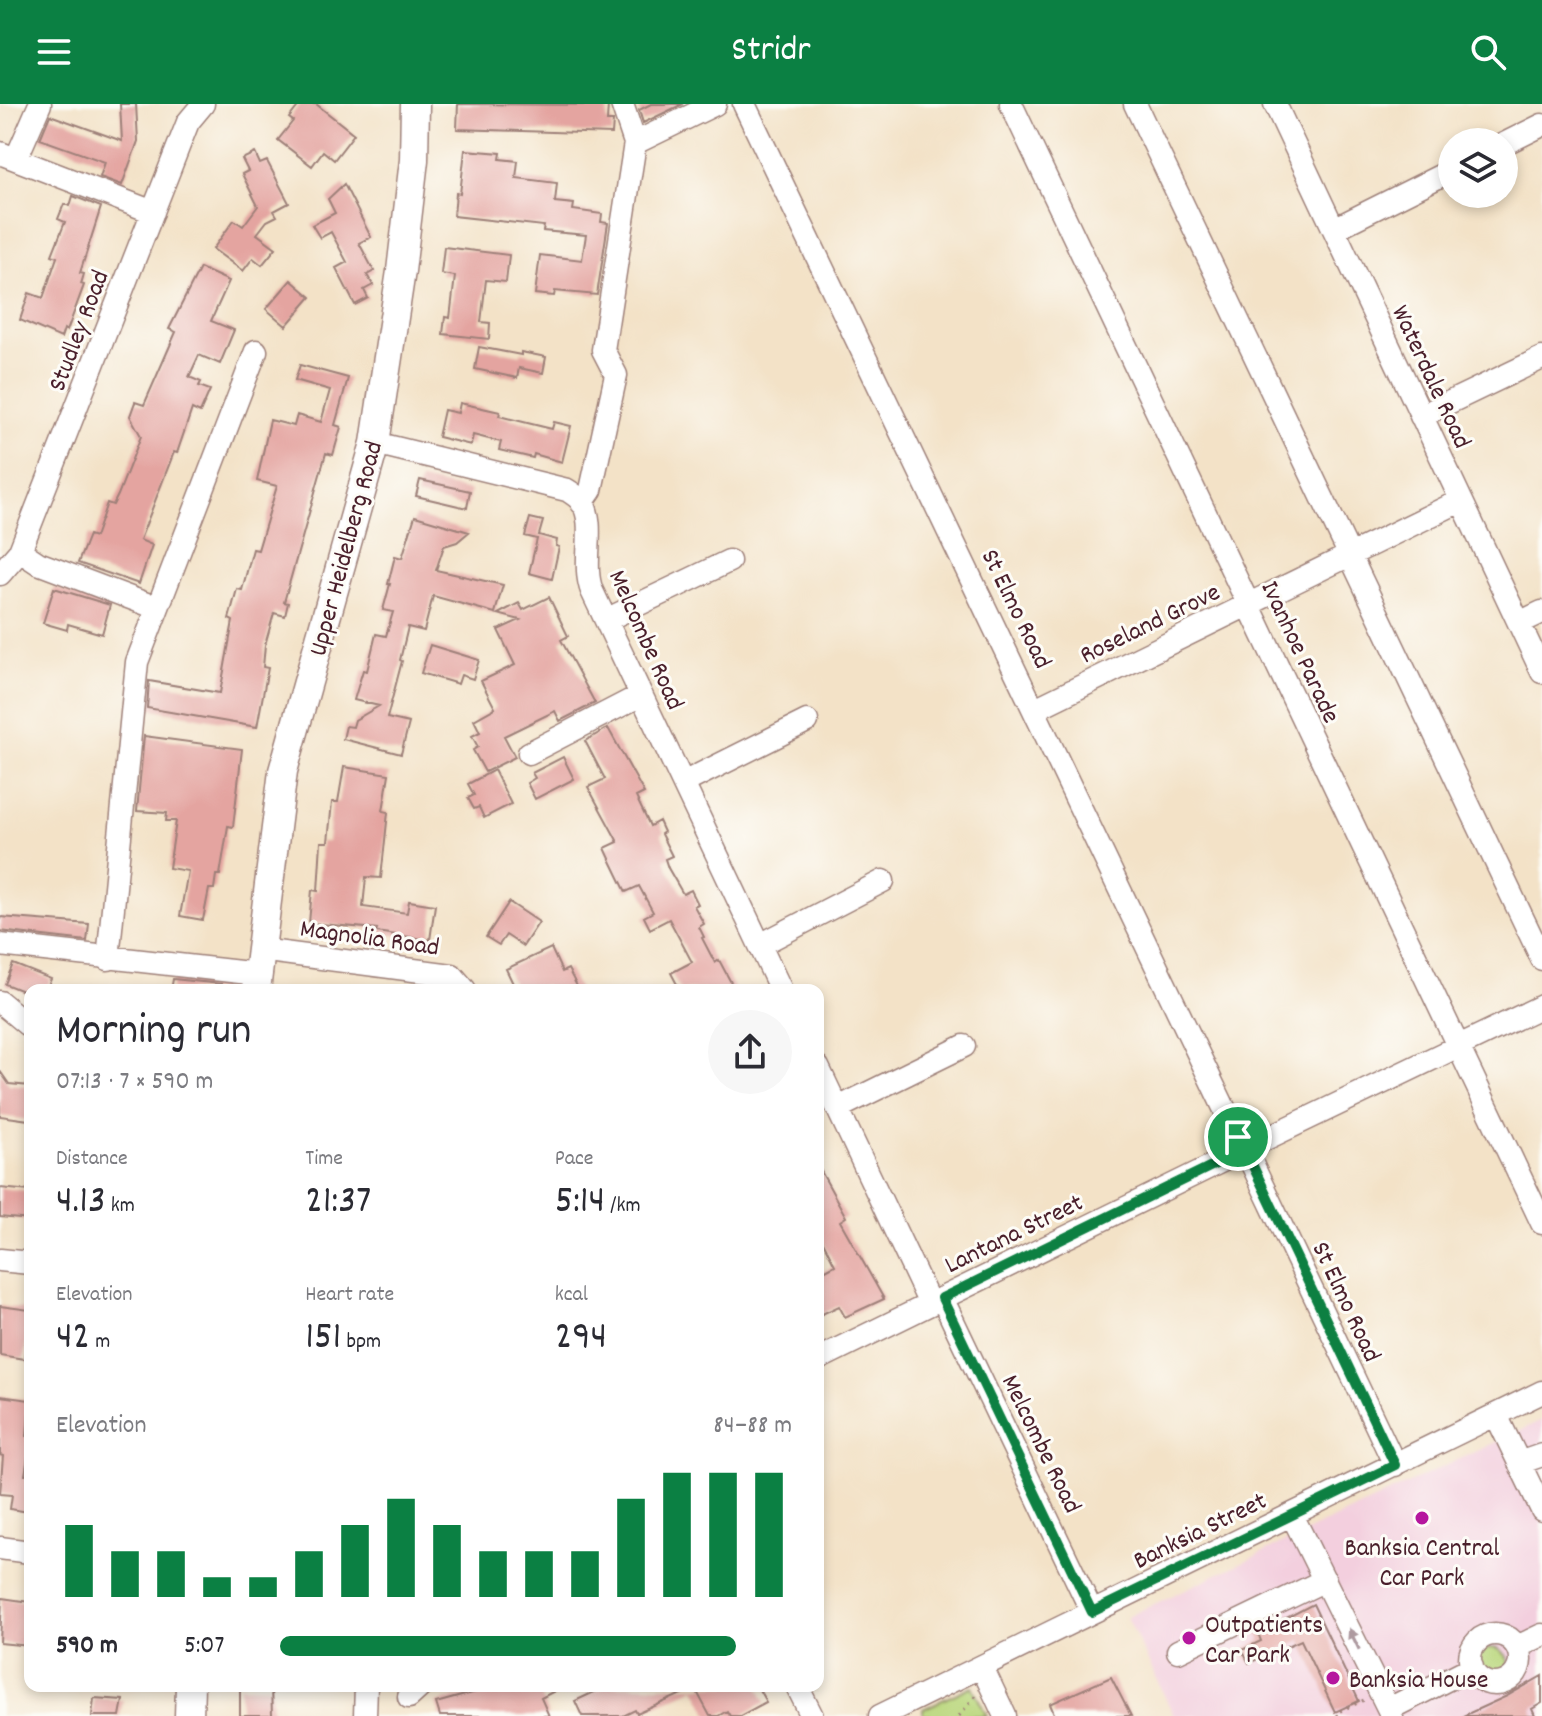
<!DOCTYPE html>
<meta charset="utf-8">
<style>
:root{--surface:#fff;--page:#f7f7f7;--text:#2b2b33;--muted:#7c7c81;--accent:#0b8043}
body{margin:0;font-family:Dekko,sans-serif;background:var(--page);color:var(--text);height:100vh;display:flex;flex-direction:column;font-size:30px;white-space:nowrap}
*{box-sizing:border-box;margin:0}
p{font-size:26px;color:var(--muted)}
.icon{flex:none;width:44px;height:44px;fill:none;stroke:currentColor;stroke-width:2;stroke-linecap:round;stroke-linejoin:round}
.map{position:relative;flex:1;overflow:hidden}
.sheet{position:absolute;left:24px;top:880px;width:800px;height:708px;display:flex;flex-direction:column;background:var(--surface);border-radius:16px;box-shadow:0 4px 12px #0003}
.sheet>*{flex:none}
.controls{position:absolute;left:1438px;top:24px;display:grid;gap:16px}
.controls a{display:grid;place-items:center;width:80px;height:80px;border-radius:50%;background:var(--surface);box-shadow:0 4px 12px #0003;font-size:40px}
.pin{position:absolute;display:grid;place-items:center;width:68px;height:68px;color:#fff;margin:-34px;border:4px solid #fff;border-radius:50%;box-shadow:0 2px 8px #0007}
.round{display:grid;place-items:center;flex:none;width:84px;height:84px;border-radius:42px;background:var(--page)}
.head{display:flex;align-items:center;justify-content:space-between;height:136px;padding:0 32px}
h1{font-size:44px;font-weight:600;line-height:60px}
.metrics{display:grid;grid-template-columns:repeat(3,1fr);gap:12px;height:136px;padding:8px 32px}
.metrics div{display:grid;align-content:center}
.metrics b{font-size:40px;font-weight:600}
.metrics small{font-size:22px;font-weight:400}
.metrics p{font-size:22px}
.chart{height:224px;padding:16px 32px}
.chart p{display:flex;justify-content:space-between}
.chart svg{width:100%;height:144px;margin-top:8px;stroke:var(--accent);stroke-width:6}
ul{padding:0 32px;list-style:none;font-size:26px}
li{display:grid;grid-template-columns:128px 96px 1fr;align-items:center;height:60px}
li i{height:20px;border-radius:10px;background:var(--accent)}
header{display:flex;justify-content:space-between;align-items:center;height:104px;padding:0 32px;background:var(--accent);color:#fff;font-size:36px;font-weight:600}
.map>svg:first-child{display:block}
</style>
<header><svg class="icon" aria-label="menu" viewBox="0 0 24 24"><path d="M4 6h16M4 12h16M4 18h16"/></svg>Stridr<svg class="icon" aria-label="search" viewBox="0 0 24 24"><circle cx="10" cy="10" r="6"/><path d="M15 15l6 6"/></svg></header>
<div class="map">
<svg width="1542" height="1612" viewBox="0 0 1542 1612">
<rect width="100%" height="100%" fill="#fdfcf7"/>
<filter id="ink" filterUnits="userSpaceOnUse"><feTurbulence type="fractalNoise" baseFrequency=".0125" numOctaves="2"/><feDisplacementMap in="SourceGraphic" scale="16" xChannelSelector="R" yChannelSelector="G"/><feConvolveMatrix kernelMatrix="1 2 1 2 8 2 1 2 1" color-interpolation-filters="sRGB"/></filter>
<filter id="wash" filterUnits="userSpaceOnUse"><feTurbulence type="fractalNoise" baseFrequency=".006" numOctaves="4" result="noise"/><feDisplacementMap in="SourceGraphic" scale="32" xChannelSelector="R" yChannelSelector="G"/><feGaussianBlur stdDeviation="1.8" result="paint"/><feColorMatrix in="noise" values="0 0 0 0 0 0 0 0 0 0 0 0 0 0 0 0 0 1.4 0 .05"/><feComposite in="paint" operator="in"/></filter>
<g filter="url(#wash)">
<rect width="100%" height="100%" fill="#f3e2c7"/>
<path fill="#f3cfde" d="M1542,1316V1612H1174L1127,1513Z"/>
<path fill="#bad77d" stroke="#827b54" stroke-width="2" d="M1475 1561a17 17 0 1 1 34 0a17 17 0 1 1-34 0Z
M972,1582L987,1612H923V1605Z"/>
<g id="blocks">
<path fill="#e4a4a0" d="M120,0H136L138,37L122,81L100,73L105,58L40,35L50,11L122,37Z
M300,0H316L354,30L334,56L323,47L312,62L278,36L293,17L289,14Z
M458,0L608,1L607,17H613L612,30L457,25Z
M651,0H683L643,19L639,6Z
M465,46L501,49L500,55L518,57L516,74L557,79L555,98L574,100L573,106L602,110L601,118L608,119L597,191L555,187L554,192L535,190L540,151L582,156L586,131L543,127L544,122L454,112L456,89L460,90Z
M255,49L260,60L267,57L289,99L274,107L277,112L267,117L257,130L276,144L262,161L253,154L243,167L213,145L234,116L243,122L258,102L242,70L248,67L242,55Z
M344,80L371,133L359,139L374,167L367,171L373,181L364,186L368,194L355,201L336,164L347,158L331,128L320,134L312,121L335,109L328,95Z
M73,92L101,103L80,169L84,170L81,180L84,181L67,227L64,225L61,234L20,216L29,189L43,194L57,153L52,151L65,118L58,115L64,100L70,102Z
M444,143L509,151L506,178L486,176L481,218L490,219L489,235L443,230L445,213L450,214L455,172L441,170Z
M200,164L229,177L211,217L234,226L220,260L199,251L189,273L201,278L199,282L210,286L200,309L192,305L177,349L174,348L140,436L152,441L139,480L78,459L89,431L95,433L107,399L113,401L118,391L141,332L130,312L135,298L144,301L176,228L169,225Z
M291,176L311,193L286,222L266,205Z
M479,243L521,251V248L546,253L543,269L519,264L517,274L475,265Z
M300,261L348,274L335,321L341,323L333,351L326,349L284,498L288,499L285,512L274,509L265,541L263,563L268,564L257,623L147,604L149,577L220,589L233,517L229,515L237,485L242,486L253,445L258,446L277,382L257,377L270,316L294,322L297,311L321,318L330,286L295,276Z
M460,299L500,308L499,312L552,325L554,318L571,322L562,358L534,350L533,354L499,346L501,338L473,331L471,341L438,333L444,306L458,309Z
M420,376L470,387L467,404L416,392Z
M415,412L469,428L457,438L444,442L436,466L503,481L495,509L433,492L424,527L408,523L400,556L402,557L387,614L409,619L401,650L343,635L346,622L353,623L355,616L379,602L354,596L363,566L367,567L376,530L386,532L393,508L383,506L390,480H388L395,452L402,454Z
M530,414L543,417L539,431L557,436L556,442L559,443L552,475L529,469L537,435L525,432Z
M54,484L110,501L102,530L68,520L67,526L43,519Z
M549,493L568,532L561,536L595,599L560,617L555,607L504,632L515,653L485,668L473,646L478,643L472,632L480,628L474,616L495,604L481,577L515,561L498,526L520,516L498,510L519,499L523,506Z
M430,541L479,556L473,575L461,571L458,580L421,569Z
M608,624L644,689L636,693L650,722L659,717L664,728L661,730L672,752L665,755L668,764L683,790L691,786L698,800L694,802L704,820L699,823L704,833L702,834L715,859L719,856L735,886H680L671,869L692,858L669,815L650,825L644,813L653,808L639,782L626,788L612,759L605,744L618,738L588,683L605,675L585,637Z
M144,632L242,645L233,723L228,722L220,771H216L214,785H209L203,816L180,812L188,767L169,764L176,717H166L167,709L137,707Z
M563,653L574,675L535,695L527,679L535,674L532,669Z
M344,663L389,670L383,707L388,708L381,774L366,773L363,803L407,809L409,797L435,801L430,836L376,828L377,825L309,819L312,786L318,787L321,738H328L332,698H338Z
M494,666L511,700L484,714L479,703L474,705L468,694L474,691L468,680Z
M509,798L539,818L523,842L506,831L499,841L486,833Z
M0,813L89,820L87,837L0,827Z
M551,844L562,868L568,865L579,886H547L544,881L533,886H516L506,865Z
M13,860L51,875L46,886H30V890L5,880Z
M173,875L221,880L220,886H171Z
M0,967L9,980L30,982L29,1016L0,1012Z
M818,1062L846,1113L840,1117L884,1195L845,1213L839,1202L818,1212V1170L835,1161L818,1128Z
M0,1084L30,1087V1116L0,1113Z
M0,1202L30,1206L24,1255L0,1251Z
M0,1292L30,1296L27,1332L30,1333V1340L25,1371H30L29,1408L10,1405L12,1391L0,1390L3,1352L0,1351Z
M2,1494L30,1498V1542L0,1539Z
M1313,1500L1359,1597L1335,1608L1301,1536L1249,1559L1242,1546L1261,1537L1258,1529Z
M1542,1572V1599L1532,1605L1535,1612H1463L1507,1592Z
M1111,1573L1131,1612H1055L1050,1600Z
M240,1582H271L272,1612H240Z
M475,1582H564L541,1594L549,1612H440L436,1599L476,1588Z
M607,1582H757L766,1598L740,1612H730L727,1607L718,1612H710L695,1584L637,1610L635,1606L623,1612H582L575,1597Z
M94,1594L123,1596L120,1612H92Z"/>
</g>
</g>
<g filter="url(#ink)">
<use href="#blocks" fill-opacity="0" stroke="#9e8079" stroke-width="2"/>
<g fill="none" stroke-linecap="round" stroke-linejoin="round">
<g stroke="#9e8079" stroke-width="25">
<path id="minor" d="M622,0L635,39
M744,0L1238,1033
M1011,0L1542,1119
M1135,0L1542,855
M1275,0L1542,568
M1504,40L1542,21
M0,49L153,108
M16,55L40,0
M1334,125L1452,66
M1421,312L1542,254
M375,339L567,386C572,389 579,394 582,398C597,420 581,460 592,487L781,886
M582,399L591,386L616,271L603,246L635,39L715,0
M20,447L38,459L157,504
M0,470L20,447L188,18L203,0
M606,516L729,457
M1519,519L1542,508
M1035,605L1460,397
M529,649L641,591
M683,679L807,617
M0,841L258,870
M760,841L883,777
M260,846L452,871L465,886
M108,855L137,558L256,247
M0,898L30,923
M818,963L930,1200
M838,1004L964,942
M1257,1039L1542,902
M1251,1058L1395,1361
M0,1156L30,1159
M942,1194L1092,1508
M818,1255L1232,1052
M1496,1311L1542,1406
M1519,1359L1542,1351
M1292,1411L1392,1612
M0,1444L30,1448
M1470 1555a25 25 0 1 1 50 0a25 25 0 1 1-50 0Z
M1517,1543L1542,1531
M1178,1547L1325,1476
M982,1563L1005,1612
M797,1582L812,1612
M409,1593L421,1582
M1389,1605L1472,1563
M365,1612L366,1582
M880,1612L1542,1288"/>
</g>
<g stroke="#9e8079" stroke-width="31">
<path id="major" d="M256,886L283,667L375,339L401,167L414,56L415,0
M189,1612L190,1582"/>
</g>
<path stroke="#9e8079" stroke-width="3" stroke-dasharray="2 6" stroke-linecap="butt" d="M959,1612L975,1592
M1338,1612L1336,1609L1364,1596"/>
<use href="#minor" stroke="#fff" stroke-width="22"/>
<use href="#major" stroke="#fff" stroke-width="28"/>
</g>
<defs><path id="oneway-solid" d="M-6-.8H1V-3.2L6.5 0L1 3.2V.8H-6Z" transform="scale(2)"/></defs>
<use fill="#ae9aa0" href="#oneway-solid" transform="translate(1354 1535) rotate(-116)"/>
</g>
<g fill="none" stroke-linecap="round" stroke-linejoin="round" filter="url(#ink)">
<g stroke="#fff" stroke-width="16">
<path id="route" d="M1247,1032C1259,1037 1262,1049 1251,1058L1395,1361L1092,1508L942,1194L1232,1052L1230,1043L1235,1035Z"/>
</g>
<use href="#route" stroke="#0b8043" stroke-width="10"/>
</g>
<g fill="#b5179e" stroke="#fdfcf7" stroke-width="3">
<circle cx="1422" cy="1414" r="8"/>
<circle cx="1189" cy="1534" r="8"/>
<circle cx="1333" cy="1574" r="8"/>
</g>
<g text-anchor="middle" stroke-width="6" stroke-linejoin="round" paint-order="stroke">
<g font-size="26" fill="#4a1f2b" stroke="#fdfcf7">
<text transform="translate(77 226) rotate(-69)" y="9">Studley Road</text>
<text transform="translate(1433 272) rotate(65)" y="9">Waterdale Road</text>
<text transform="translate(344 444) rotate(-75)" y="9">Upper Heidelberg Road</text>
<text transform="translate(1018 504) rotate(64)" y="9">St Elmo Road</text>
<text transform="translate(1149 518) rotate(-26)" y="9">Roseland Grove</text>
<text transform="translate(648 535) rotate(66)" y="9">Melcombe Road</text>
<text transform="translate(1302 547) rotate(65)" y="9">Ivanhoe Parade</text>
<text transform="translate(370 832) rotate(8)" y="9">Magnolia Road</text>
<text transform="translate(1013 1128) rotate(-26)" y="9">Lantana Street</text>
<text transform="translate(1348 1197) rotate(65)" y="9">St Elmo Road</text>
<text transform="translate(1043 1339) rotate(64)" y="9">Melcombe Road</text>
<text transform="translate(1199 1425) rotate(-26)" y="9">Banksia Street</text>
</g>
<g font-size="26" fill="#4a1f2b" stroke="#fdfcf7" text-anchor="start">
<text x="1422" y="1451" text-anchor="middle">Banksia Central<tspan x="1422" dy="30">Car Park</tspan></text>
<text x="1205" y="1528">Outpatients<tspan x="1205" dy="30">Car Park</tspan></text>
<text x="1349" y="1583">Banksia House</text>
</g>
</g>
</svg>
<div class="controls">
<a><svg class="icon" aria-label="layers" viewBox="0 0 24 24"><path d="M12 4l9 5-9 5-9-5zM3 14l9 5 9-5"/></svg></a>
</div>
<div class="pin" style="left:1238px;top:1033px;background:#1e9e55"><svg class="icon" aria-label="arrive" viewBox="0 0 24 24"><path d="M6 21V4h12l-3 4 3 4H6"/></svg></div>
<section class="sheet">
<div class="head"><div><h1>Morning run</h1><p>07:13 · 7 × 590 m</p></div><a class="round"><svg class="icon" aria-label="share" viewBox="0 0 24 24"><path d="M12 15V3M7 8l5-5 5 5M5 13v7h14v-7"/></svg></a></div>
<div class="metrics">
<div><p>Distance</p><b>4.13<small> km</small></b></div>
<div><p>Time</p><b>21:37</b></div>
<div><p>Pace</p><b>5:14<small> /km</small></b></div>
</div>
<div class="metrics">
<div><p>Elevation</p><b>42<small> m</small></b></div>
<div><p>Heart rate</p><b>151<small> bpm</small></b></div>
<div><p>kcal</p><b>294</b></div>
</div>
<div class="chart"><p><span>Elevation</span>84–88 m</p>
<svg viewBox="0 0 160 44" preserveAspectRatio="none"><path d="M5 44V22M15 44V30M25 44V30M35 44V38M45 44V38M55 44V30M65 44V22M75 44V14M85 44V22M95 44V30M105 44V30M115 44V30M125 44V14M135 44V6M145 44V6M155 44V6"/></svg>
</div>
<ul>
<li><b>590 m</b>5:07<i style="width:89%"></i></li>
</ul>
</section>
</div>
